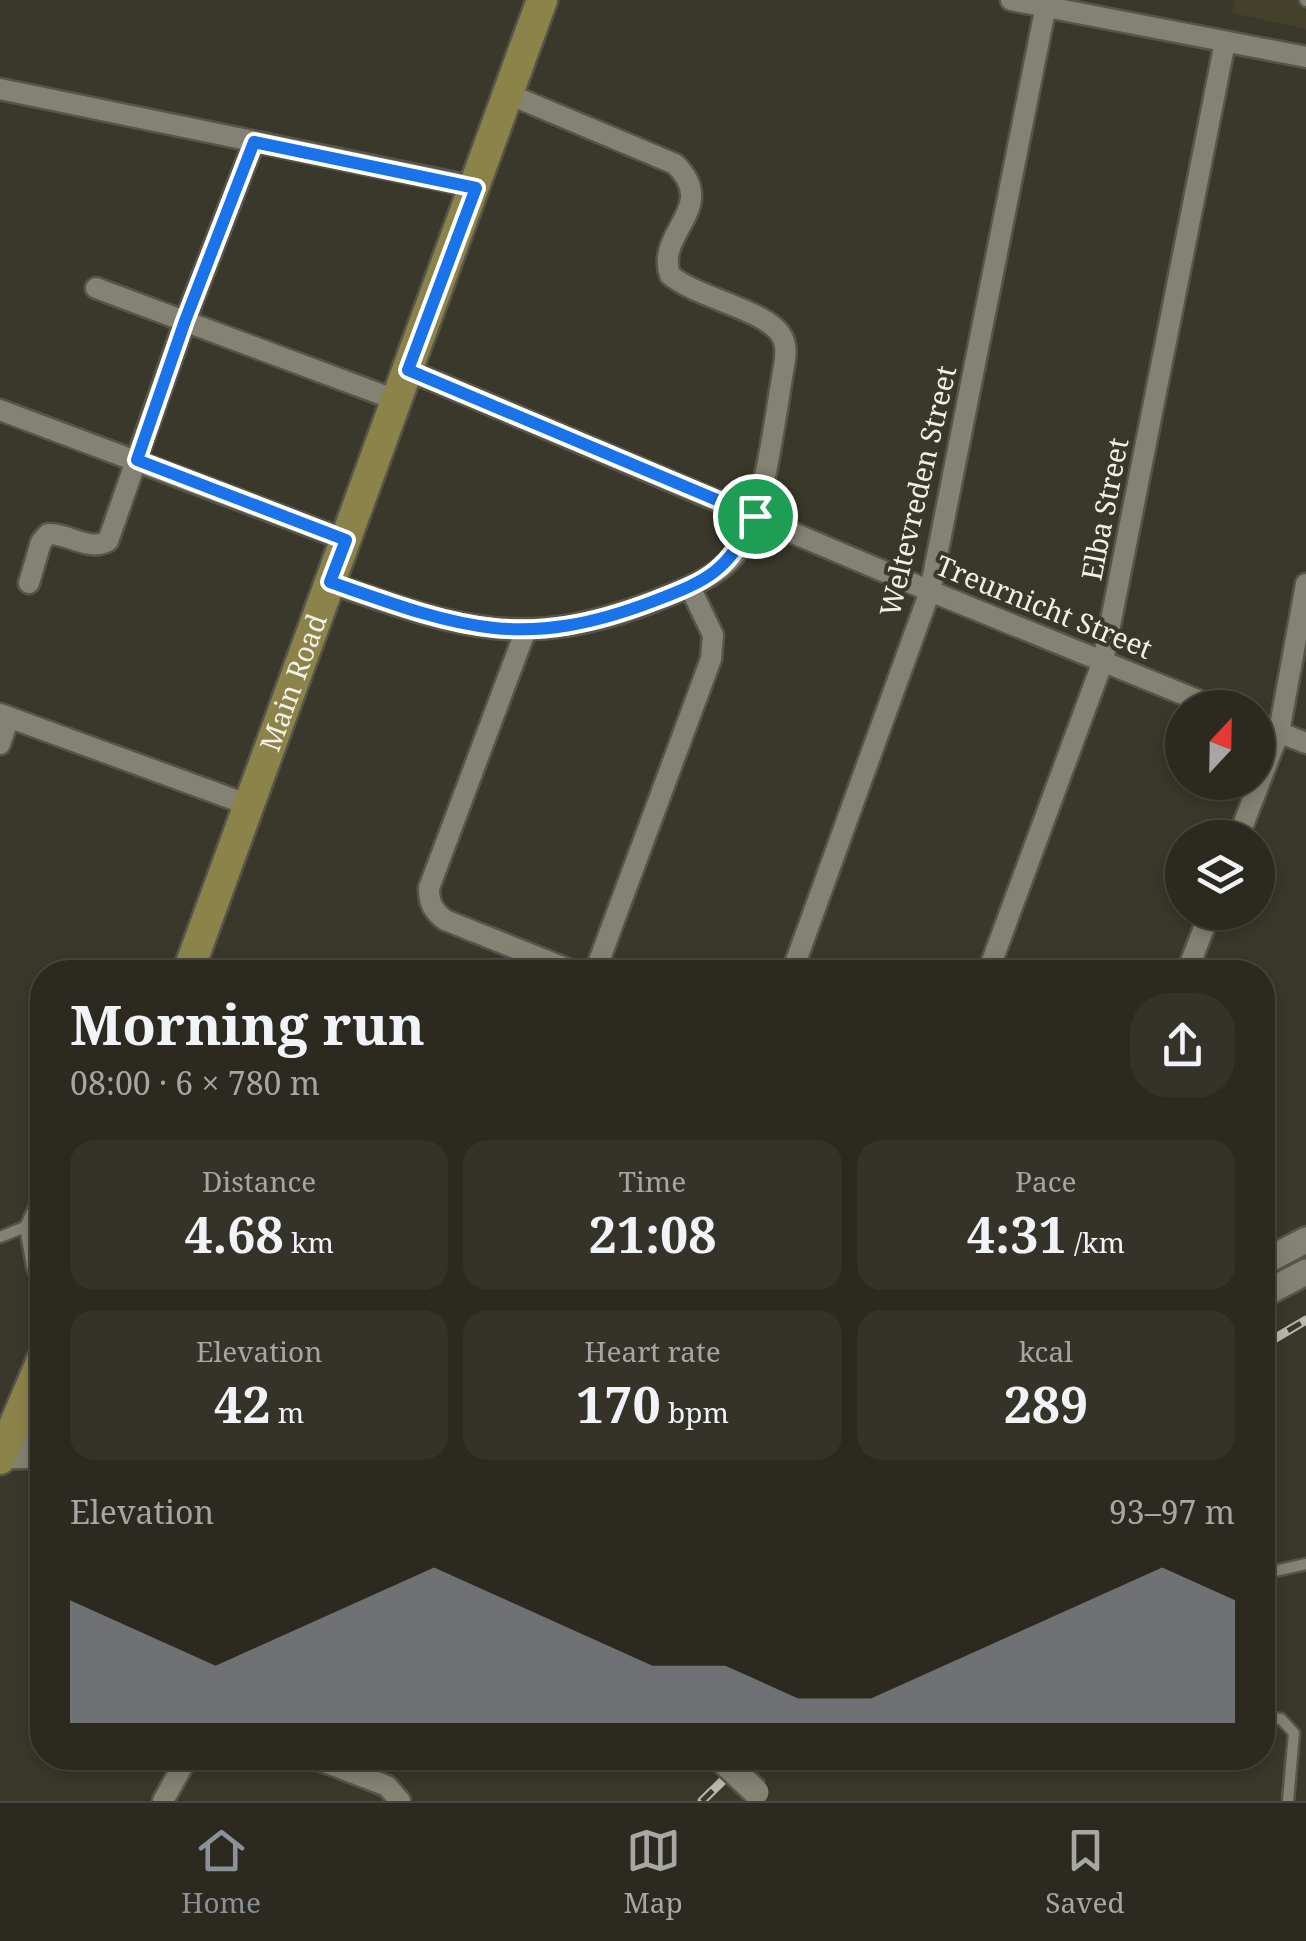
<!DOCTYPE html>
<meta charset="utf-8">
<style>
:root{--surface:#2c2a20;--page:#343229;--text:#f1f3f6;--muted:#a6a7a5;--line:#48463e;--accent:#8c9099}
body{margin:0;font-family:"Noto Serif",serif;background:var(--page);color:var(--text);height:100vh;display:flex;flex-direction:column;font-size:38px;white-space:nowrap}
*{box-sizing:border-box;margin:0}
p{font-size:32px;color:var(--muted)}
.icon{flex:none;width:55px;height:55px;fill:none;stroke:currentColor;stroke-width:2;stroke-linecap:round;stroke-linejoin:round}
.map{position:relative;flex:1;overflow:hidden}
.panel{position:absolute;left:30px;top:960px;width:1245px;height:810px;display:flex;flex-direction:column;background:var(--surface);border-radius:40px;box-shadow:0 5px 15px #0003,0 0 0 2px var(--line)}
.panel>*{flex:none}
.needle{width:65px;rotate:22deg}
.controls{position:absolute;left:1165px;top:690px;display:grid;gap:20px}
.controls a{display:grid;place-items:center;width:110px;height:110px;border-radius:50%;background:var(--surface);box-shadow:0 5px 15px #0003,0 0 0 2px var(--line);font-size:50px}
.pin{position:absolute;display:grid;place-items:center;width:85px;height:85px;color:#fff;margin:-42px;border:5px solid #fff;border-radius:50%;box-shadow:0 2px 10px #0007}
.round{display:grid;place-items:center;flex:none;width:105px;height:105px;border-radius:40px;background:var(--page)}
.overview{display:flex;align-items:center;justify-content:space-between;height:170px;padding:0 40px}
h1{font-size:55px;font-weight:700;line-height:75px}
.figures{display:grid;grid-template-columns:repeat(3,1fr);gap:15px;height:170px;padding:10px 40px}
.figures div{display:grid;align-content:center;border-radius:25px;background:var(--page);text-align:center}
.figures b{font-size:50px;font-weight:700}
.figures small{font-size:28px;font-weight:400}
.figures p{font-size:28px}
.chart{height:280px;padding:20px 40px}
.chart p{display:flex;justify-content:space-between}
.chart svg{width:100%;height:180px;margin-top:10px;fill:var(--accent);opacity:.7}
.dock{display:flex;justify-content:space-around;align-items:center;height:140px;border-top:2px solid var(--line);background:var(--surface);font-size:28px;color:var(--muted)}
.dock a{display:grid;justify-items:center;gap:5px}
.dock .current{color:var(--accent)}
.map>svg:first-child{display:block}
</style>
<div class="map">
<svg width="1306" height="1801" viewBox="0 0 1306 1801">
<rect width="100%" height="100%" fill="#3a382a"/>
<path fill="#43402b" d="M1235,0H1306V29L1232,13Z"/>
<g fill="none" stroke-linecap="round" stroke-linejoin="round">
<g stroke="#575549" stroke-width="15">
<path id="service" d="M1305,0L1306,1
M25,1227L32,1267L42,1291
M0,1237L25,1227L42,1191
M1262,1574L1306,1564
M1262,1717L1281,1719L1294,1733L1288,1801"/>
</g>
<g stroke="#575549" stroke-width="25">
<path id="minor" d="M1011,0L1306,57
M0,89L475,187
M96,288L396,400
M408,370L930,591L1217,708
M0,410L346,540
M29,583L41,542L48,534C69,533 88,552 108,541L185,321L254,142
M330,583C458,627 521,652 655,601C682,590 714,579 734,556C765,520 775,414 784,366C786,355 787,344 781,335C766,310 697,298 670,275C655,232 720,208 675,164L508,94
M525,632L429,888C429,903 433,911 445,920L575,972
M0,714L249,805
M1258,724L1306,743
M0,744L9,717
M1238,838L1279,732L1306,584
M595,972L711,659L713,635L690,587
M792,972L930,591L1047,0
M988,972L1103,661L1225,42
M1187,972L1210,912
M314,1758L387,1786L400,1801
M163,1801L187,1758"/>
</g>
<g stroke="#575549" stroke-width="30">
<path id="tertiary" d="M1262,1263L1306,1240
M1262,1295L1306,1272
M11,1434L42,1433
M1,1456L42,1455"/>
</g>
<g stroke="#575549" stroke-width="35">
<g id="primary">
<path id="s1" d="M188,972L542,0"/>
<path d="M0,1459L42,1360"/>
</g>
</g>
<use href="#service" stroke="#848273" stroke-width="10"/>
<use href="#minor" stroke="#848273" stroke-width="20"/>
<use href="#tertiary" stroke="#848273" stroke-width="25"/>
<use href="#primary" stroke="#8c834a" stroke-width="30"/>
<g stroke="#bab8ae" stroke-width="9">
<path id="rail" d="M1262,1346L1306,1320
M702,1801L746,1758"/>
</g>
<use href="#rail" stroke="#3a382a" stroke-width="5" stroke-dasharray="15" stroke-linecap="butt"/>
<g stroke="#575549" stroke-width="30" stroke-linecap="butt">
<path id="tertiary-bridge" d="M720,1758L756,1792"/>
</g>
<use href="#tertiary-bridge" stroke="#848273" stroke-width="25"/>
</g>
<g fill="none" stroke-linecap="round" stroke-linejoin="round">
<g stroke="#fff" stroke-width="20">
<path id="route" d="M254,142L476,188L408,370L755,516C728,571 709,580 654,601C521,652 458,627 330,582L346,540L137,460L185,321Z"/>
</g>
<use href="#route" stroke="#1a73e8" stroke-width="12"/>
</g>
<g text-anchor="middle" stroke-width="8" stroke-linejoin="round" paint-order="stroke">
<g font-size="28" fill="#f1f0e7" stroke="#3a382a">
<text transform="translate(918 491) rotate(-77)" y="10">Weltevreden Street</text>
<text transform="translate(1105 509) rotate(-79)" y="10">Elba Street</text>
<text transform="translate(1044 607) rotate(22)" y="10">Treurnicht Street</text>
<text dy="10" stroke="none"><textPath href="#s1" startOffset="308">Main Road</textPath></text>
</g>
</g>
</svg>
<div class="controls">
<a><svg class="needle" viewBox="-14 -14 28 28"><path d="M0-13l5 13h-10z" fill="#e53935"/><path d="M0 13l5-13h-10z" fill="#a6a7a5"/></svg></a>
<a><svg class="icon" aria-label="layers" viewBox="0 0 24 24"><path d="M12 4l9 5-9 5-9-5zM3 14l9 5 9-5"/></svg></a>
</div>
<div class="pin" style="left:755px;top:516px;background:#1e9e55"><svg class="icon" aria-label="arrive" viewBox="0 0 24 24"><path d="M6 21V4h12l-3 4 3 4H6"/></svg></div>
<section class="panel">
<div class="overview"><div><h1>Morning run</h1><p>08:00 · 6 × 780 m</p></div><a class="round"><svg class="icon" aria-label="share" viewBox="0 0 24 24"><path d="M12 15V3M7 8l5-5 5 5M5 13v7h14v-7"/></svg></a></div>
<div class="figures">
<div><p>Distance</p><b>4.68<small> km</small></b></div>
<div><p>Time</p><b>21:08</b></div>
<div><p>Pace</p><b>4:31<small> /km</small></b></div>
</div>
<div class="figures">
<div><p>Elevation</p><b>42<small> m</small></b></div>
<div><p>Heart rate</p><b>170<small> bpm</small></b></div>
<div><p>kcal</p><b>289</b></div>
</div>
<div class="chart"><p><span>Elevation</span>93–97 m</p>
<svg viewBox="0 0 160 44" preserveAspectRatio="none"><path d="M0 44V14L10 22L20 30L30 22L40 14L50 6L60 14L70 22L80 30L90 30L100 38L110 38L120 30L130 22L140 14L150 6L160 14V44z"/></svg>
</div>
</section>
</div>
<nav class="dock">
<a class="current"><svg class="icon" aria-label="home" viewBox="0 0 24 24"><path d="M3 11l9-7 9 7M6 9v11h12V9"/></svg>Home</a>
<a><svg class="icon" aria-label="map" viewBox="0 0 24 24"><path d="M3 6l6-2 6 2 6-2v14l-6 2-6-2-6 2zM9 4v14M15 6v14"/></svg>Map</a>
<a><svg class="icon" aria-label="saved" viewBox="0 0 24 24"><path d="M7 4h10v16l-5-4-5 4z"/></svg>Saved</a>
</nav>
